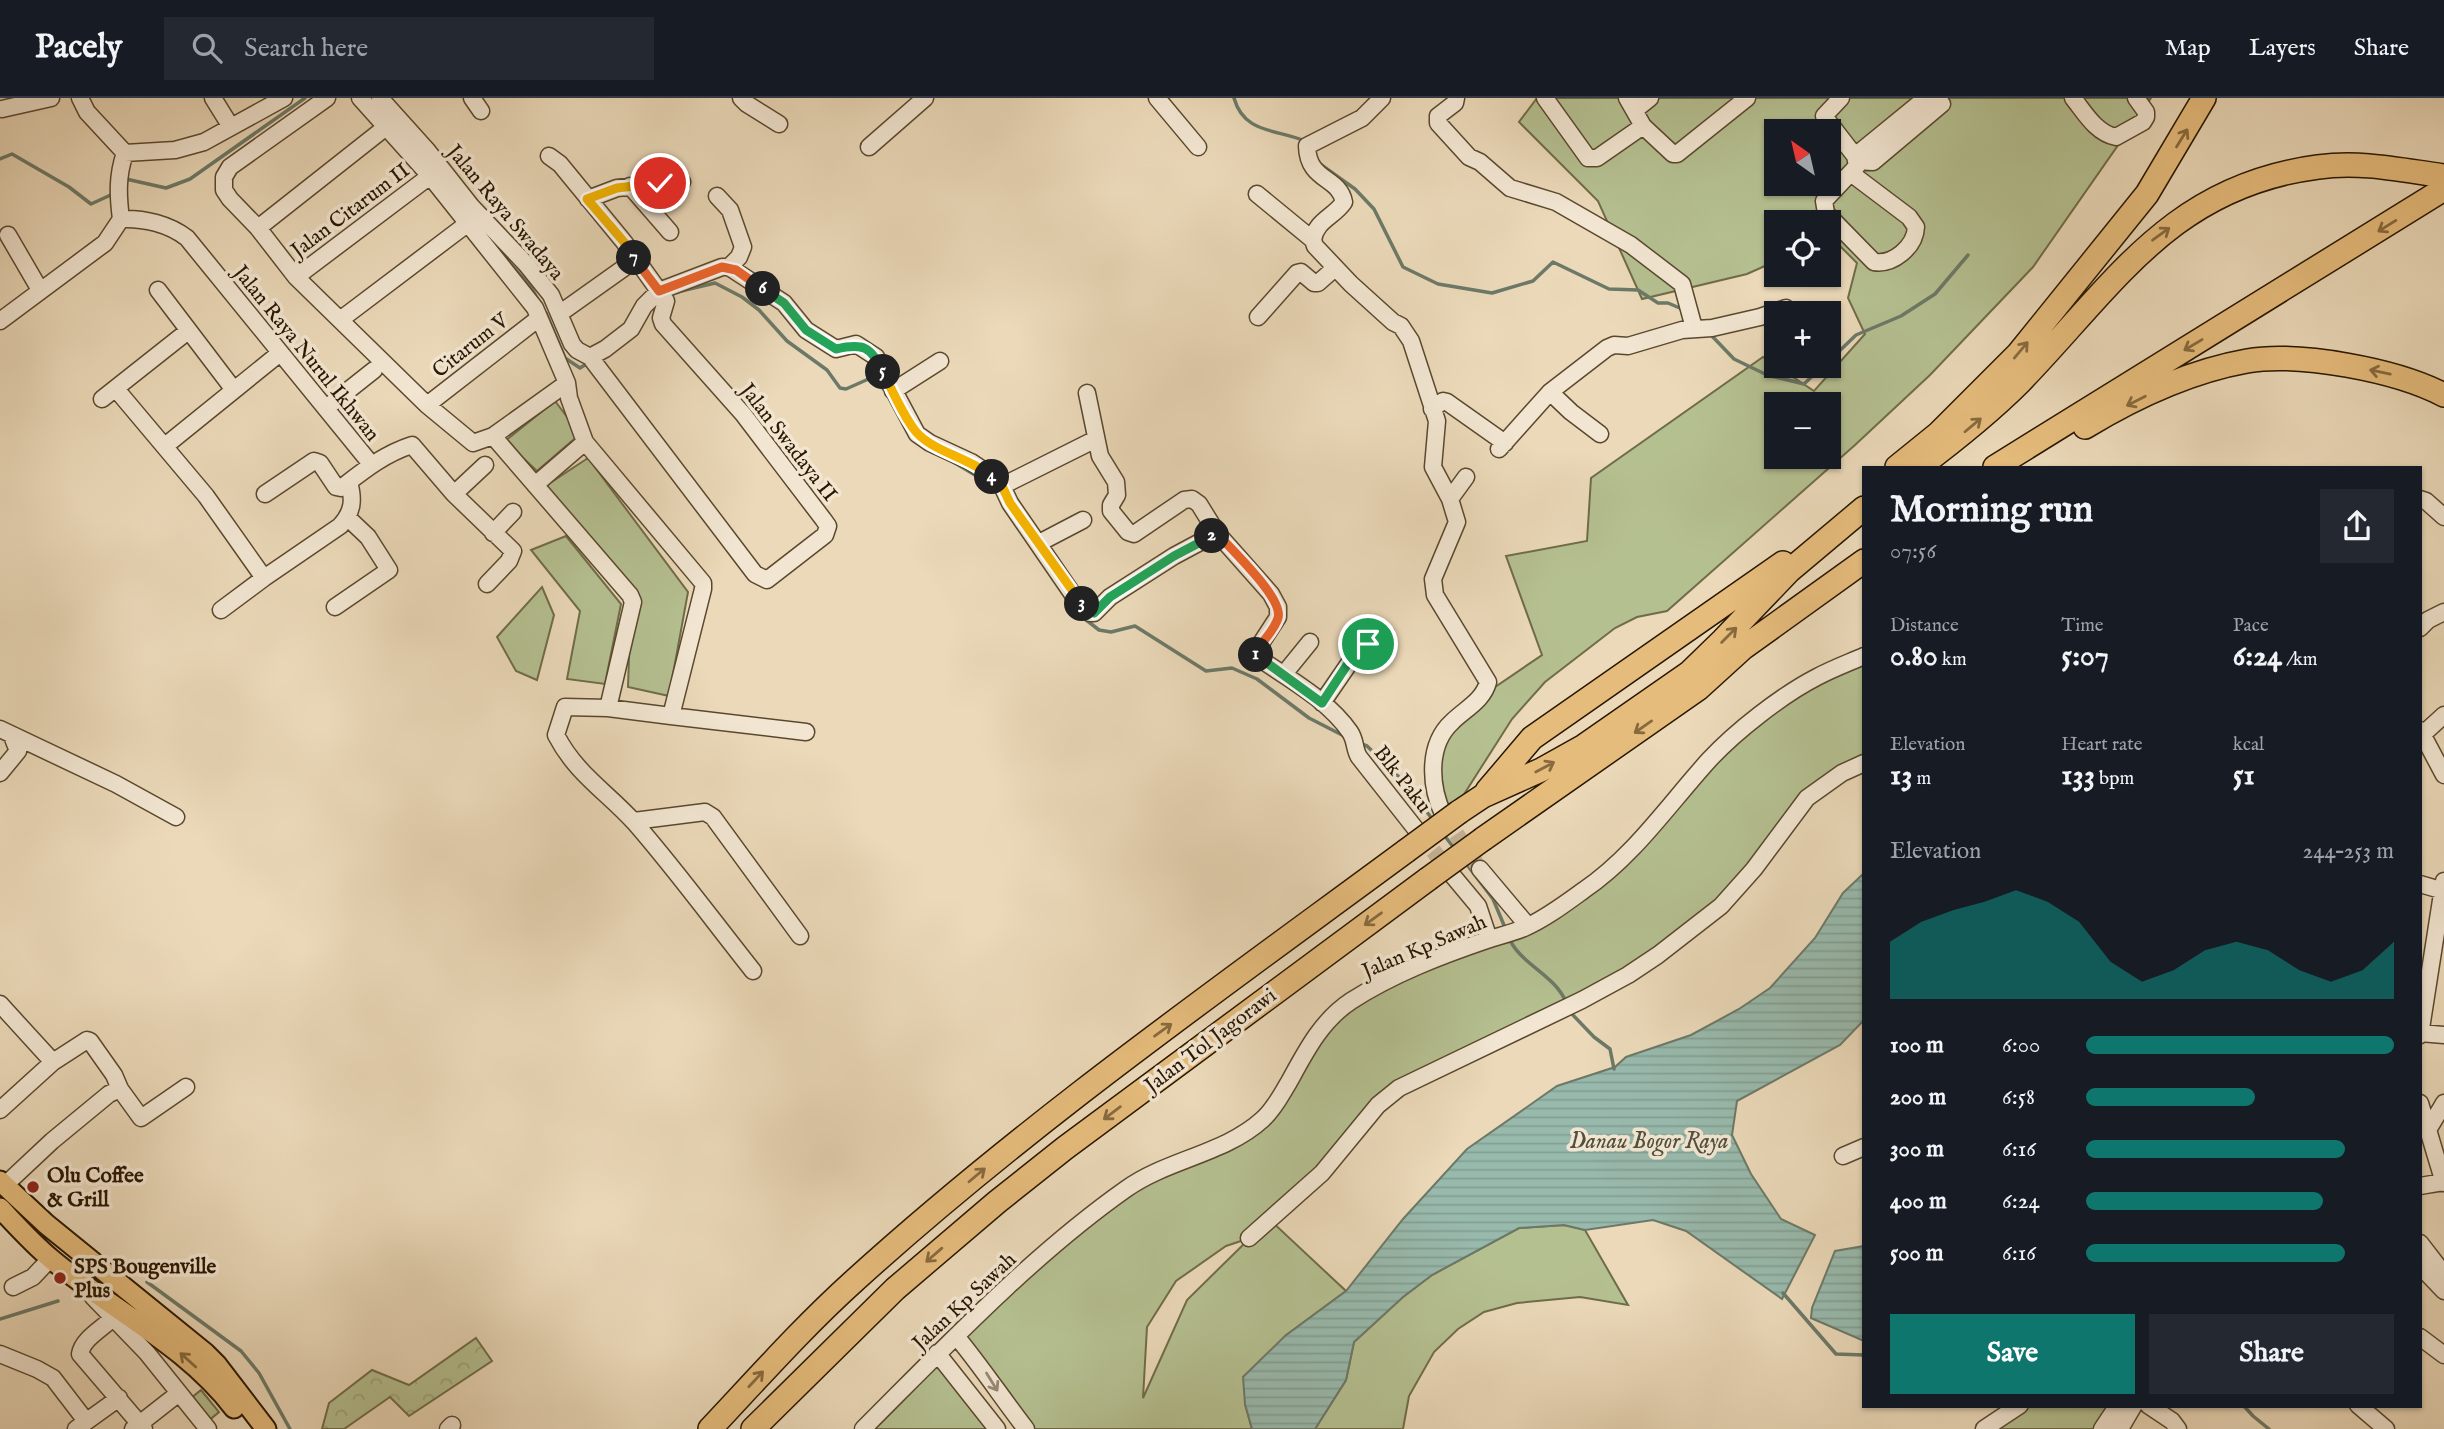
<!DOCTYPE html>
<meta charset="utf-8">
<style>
:root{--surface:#171b24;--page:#242831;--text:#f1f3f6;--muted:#9ea1a6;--line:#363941;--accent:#0f766e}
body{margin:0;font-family:"IM FELL English",serif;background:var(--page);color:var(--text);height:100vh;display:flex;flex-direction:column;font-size:26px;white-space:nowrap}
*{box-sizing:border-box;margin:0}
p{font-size:23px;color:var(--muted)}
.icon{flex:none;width:38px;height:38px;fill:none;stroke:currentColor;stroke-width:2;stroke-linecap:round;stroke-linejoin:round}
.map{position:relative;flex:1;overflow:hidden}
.panel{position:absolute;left:1862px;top:368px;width:560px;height:942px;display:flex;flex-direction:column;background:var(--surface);border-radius:0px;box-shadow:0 2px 5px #0004}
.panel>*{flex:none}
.needle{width:46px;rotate:326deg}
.fabs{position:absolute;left:1764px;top:21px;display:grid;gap:14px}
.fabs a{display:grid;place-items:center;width:77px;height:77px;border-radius:0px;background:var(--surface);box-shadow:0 2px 5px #0004;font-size:35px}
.pin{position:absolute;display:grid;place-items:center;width:60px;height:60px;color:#fff;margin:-30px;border:4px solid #fff;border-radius:50%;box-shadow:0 2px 7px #0007}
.km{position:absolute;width:35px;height:35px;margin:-18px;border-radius:50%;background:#222;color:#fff;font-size:19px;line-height:35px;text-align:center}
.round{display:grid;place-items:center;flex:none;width:74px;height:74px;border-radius:0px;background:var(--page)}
.headline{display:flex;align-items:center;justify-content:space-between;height:119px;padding:0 28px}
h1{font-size:38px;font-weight:700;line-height:52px}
.figures{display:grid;grid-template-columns:repeat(3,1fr);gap:10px;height:119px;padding:7px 28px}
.figures div{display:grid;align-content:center}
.figures b{font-size:30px;font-weight:700}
.figures small{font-size:19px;font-weight:400}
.figures p{font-size:19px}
.chart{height:196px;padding:14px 28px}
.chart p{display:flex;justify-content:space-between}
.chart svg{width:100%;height:126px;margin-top:7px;fill:var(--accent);opacity:.7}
.action{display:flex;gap:14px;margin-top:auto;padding:14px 28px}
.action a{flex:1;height:80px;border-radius:0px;background:var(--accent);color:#fff;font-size:28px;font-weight:700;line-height:80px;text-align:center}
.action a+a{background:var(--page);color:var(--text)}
ul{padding:0 28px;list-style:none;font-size:23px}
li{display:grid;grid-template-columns:112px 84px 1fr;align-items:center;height:52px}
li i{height:18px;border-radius:9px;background:var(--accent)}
header{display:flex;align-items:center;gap:42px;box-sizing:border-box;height:98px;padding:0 35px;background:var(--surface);border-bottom:2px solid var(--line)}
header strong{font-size:33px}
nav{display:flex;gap:38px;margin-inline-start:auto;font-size:24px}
.search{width:490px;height:63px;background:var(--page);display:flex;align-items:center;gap:18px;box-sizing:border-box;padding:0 24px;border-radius:0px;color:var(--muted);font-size:26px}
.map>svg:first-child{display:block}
</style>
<header>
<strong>Pacely</strong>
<div class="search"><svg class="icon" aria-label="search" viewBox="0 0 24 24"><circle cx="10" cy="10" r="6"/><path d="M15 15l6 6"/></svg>Search here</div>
<nav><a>Map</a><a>Layers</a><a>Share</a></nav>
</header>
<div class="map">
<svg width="2444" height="1331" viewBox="0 0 2444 1331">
<defs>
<pattern id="forest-crowns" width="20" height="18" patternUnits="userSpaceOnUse" patternTransform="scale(1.75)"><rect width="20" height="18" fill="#b5c091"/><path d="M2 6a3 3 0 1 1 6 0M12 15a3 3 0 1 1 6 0" fill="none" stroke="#9ca47b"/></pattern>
<pattern id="water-rules" width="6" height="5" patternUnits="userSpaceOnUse" patternTransform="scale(1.75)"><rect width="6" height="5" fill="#98baad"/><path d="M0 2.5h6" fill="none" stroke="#839f93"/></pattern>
</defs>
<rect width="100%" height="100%" fill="#ebd9b9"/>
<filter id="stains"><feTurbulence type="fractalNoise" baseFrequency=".00286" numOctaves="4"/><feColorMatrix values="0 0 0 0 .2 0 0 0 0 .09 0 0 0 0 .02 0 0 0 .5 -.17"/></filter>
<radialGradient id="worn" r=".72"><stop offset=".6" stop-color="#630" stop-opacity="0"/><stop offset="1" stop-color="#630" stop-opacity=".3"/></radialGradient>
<path fill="#b5c091" stroke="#6f6c48" stroke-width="2" fill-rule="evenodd" d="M1537,0H2151L2033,169L1930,277L1855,347L1667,513L1637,519L1615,530L1545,584L1512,621L1447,723L1436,652L1479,600L1542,557L1506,458L1587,443L1591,380L1763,259L1814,293L1865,236L1848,200L1857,165L1829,137V124H1776V163L1747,176L1642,201L1598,103L1519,24ZM1776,33H1829V86H1776ZM1776,306H1829V359H1776Z
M555,303L580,336L537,373L505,343Z
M588,360L688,494L669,598L628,589L631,500L538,393Z
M566,438L621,506L605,586L567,581L580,513L531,452Z
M542,489L554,517L537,582L516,573L497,539Z
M1864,558V665L1807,700L1754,771L1658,857L1418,979L1270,1122L1346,1193L1285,1238L1245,1306L1252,1331H1026L956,1238L1139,1082L1248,1033L1347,906L1567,804L1765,613ZM1250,1140L1187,1202L1143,1300L1147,1229L1176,1183L1226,1148Z
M1564,1127L1585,1132L1628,1207L1580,1199L1517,1205L1484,1214L1458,1231L1434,1254L1409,1298L1403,1331H1315L1346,1282L1354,1244L1403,1199L1432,1177L1519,1130Z
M937,1255L998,1331H863Z
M201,1292L219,1314L207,1324L190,1301Z
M2019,1307H2118L2102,1331H1984Z"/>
<path fill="url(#forest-crowns)" stroke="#6f6c48" stroke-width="2" d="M476,1240L492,1263L409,1318L390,1299L344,1331H322L329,1305L372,1272L409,1287Z"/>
<path fill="url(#water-rules)" stroke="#6c7968" stroke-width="2" d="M1864,775V922L1840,947L1737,1003L1732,1037L1751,1076L1781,1121L1815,1137L1782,1201L1686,1133L1653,1122L1585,1132L1564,1127L1519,1130L1432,1177L1403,1199L1354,1244L1346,1282L1315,1331H1252L1245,1306L1243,1279L1285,1238L1346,1193L1403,1121L1467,1051L1557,988L1615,969L1626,959L1691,937L1739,911L1770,890L1815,840L1843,795Z
M1864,1148V1243L1811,1220L1812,1210L1835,1153Z"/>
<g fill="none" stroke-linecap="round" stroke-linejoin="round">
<path stroke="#6c7968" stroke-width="3.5" d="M1234,0C1244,36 1277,31 1305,43
M0,61L12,56L69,89L91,106L115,95
M1320,66L1355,91L1374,111L1403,169L1438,186L1492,195L1533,183L1553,164L1609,191L1638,192L1658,205H1668L1682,211
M126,81L166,90L190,81L305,0
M500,154L531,189L540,205
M677,194L715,185L742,199L759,212L787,243L827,272L840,290L846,291L873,279L887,295
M546,215L565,260L580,270L588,265
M1711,237L1734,261L1767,277L1804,286L1823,268
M1829,263L1856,237L1901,218L1935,196L1968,157
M950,362L985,383
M1066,497L1067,507L1099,532L1111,534L1135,528L1206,573L1232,570L1257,581L1309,620L1346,639
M1359,645L1367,648L1404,684L1433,722
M1444,737L1454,750
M1465,764L1493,801L1506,832
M1509,840C1520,866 1554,876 1566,904
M1570,914L1594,939L1610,951L1614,971
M147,1184L241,1253L259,1275L290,1331
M1783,1195L1836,1256L1864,1257
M0,1221L58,1203
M2243,1307L2253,1318L2269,1331"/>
<path stroke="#c4b294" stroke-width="16" stroke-dasharray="16 8" stroke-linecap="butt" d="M1443,716L1480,771
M1418,734L1452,776"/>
<g stroke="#5a482e" stroke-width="19">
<path id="minor" d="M80,0L87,14L125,55
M213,0L231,29
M327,0L230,69L224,79V92L230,101L258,130L296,179L427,307L473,345L493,338L567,285
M360,0L430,78L535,210L567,285L569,300L585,344L703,485V491L671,618L608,610L565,609L556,637C576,676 607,694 635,725C676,772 714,824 753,873
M380,0L426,51L471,108L526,166L551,197L572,246L577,252L590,259
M472,0L481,13
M741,0L747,6L779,26
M1157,0L1198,49
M1456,0L1455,5L1438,18V25L1469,59L1480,64L1510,90L1556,104L1631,147L1682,186L1694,230
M1545,0L1588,60H1597L1643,28
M1627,0L1643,28L1673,56H1677L1747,0
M1841,0L1824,18L1855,58L1857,68L1824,103L1826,115L1874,164C1893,167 1915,149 1916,129L1909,119L1852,76
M2073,0C2085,15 2096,35 2116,39L2143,24L2146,19V14L2136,0
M2,11L51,0
M1635,12L1650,0
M869,49L925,0
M125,55L175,52L204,44L284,0
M549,58L560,66L624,144L666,203L661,220L663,226L743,316L823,421L828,428L825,437L767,482L755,476L590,259
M1855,58L1926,0
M1858,63L1873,64L1942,6L1937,0
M630,88L670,134
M1257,96L1313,142L1315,148L1351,186L1393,224L1401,228L1411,243L1437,323L1433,369L1450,401L1457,424L1433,481L1435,497L1488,584C1483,603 1465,611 1452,624C1427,647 1430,688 1443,716
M717,98L730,112L743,149L739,159L729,169
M588,101L617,90L682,84
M121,121C144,120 169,126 187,140L371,366
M258,130L386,29
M8,137L40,192
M1313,142C1316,122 1334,119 1344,104C1339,78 1308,84 1307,48L1362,20L1382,0
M296,179L430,78
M158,192L234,292
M559,216L635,162
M1258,219L1297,175L1301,174L1314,185H1318L1335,170
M340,222L467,126
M0,223L105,145L121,121C118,98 117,78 125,55
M590,259L605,251L631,231L644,208L659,193L722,169H729L784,205L806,232L836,251L856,246L876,259L917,336L930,345L971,364L986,374L1002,388L1010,405L1076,501L1090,515H1094L1110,499L1174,458L1217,435
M116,291L206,398L264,480L340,428C353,414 354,402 349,384
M893,293L940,263
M1550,294L1571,314L1600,336
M1087,295L1100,358L1116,384L1117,397L1111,407V413L1128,434L1134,436L1184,402L1192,401L1199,406L1217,435L1271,496L1278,509V519L1256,553L1257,559C1289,581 1328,602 1350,634C1356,643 1354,651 1359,659L1418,734
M102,301L188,233
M427,307L539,220
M326,310L374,272
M1432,311L1443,303L1447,304L1505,345
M493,338L630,497L633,504L608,610
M165,348L280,255
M1499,351L1550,294L1607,250L1614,247L1628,248L1682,232L1712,230L1760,219L1786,210
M535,387L585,344
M1002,388L1096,341
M265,396L314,363L320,365L336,389L341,390C363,373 384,356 412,347L454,396L513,453L509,463L487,486
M454,396L485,367
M1450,401L1466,379
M2420,401L2426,403L2444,419
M493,435L513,414
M1039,445L1083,422
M335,509L389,472L368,439L348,420
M221,512L264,480
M2420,530L2428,522L2444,514
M1284,576L1310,544
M1322,605L1357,554L1386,536
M671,618L806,634
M0,631L116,686L176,719
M2420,632L2444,677
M2422,637L2444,617
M0,675L18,653L12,638
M634,723L705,714L713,719L800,838
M1480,771L1528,828
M1453,778L1478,808L1489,841
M2420,786L2444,793
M0,906L53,964
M2420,935L2444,937
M2420,937L2444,783
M120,991L141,1020L186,989
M2420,1005L2444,1085
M0,1012L53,964L87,942L90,943L114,977L120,991L109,996L52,1043L4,1088
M2428,1032L2444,1005
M1843,1058L1864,1049
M2420,1088L2444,1084
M1249,1140L1322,1075L1378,1007L1399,990L1582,902L1628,877L1658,857L1721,808L1754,771L1807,700L1842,675L1864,665
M2420,1145L2444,1176
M2420,1168L2444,1193
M13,1189L33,1179L50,1161
M93,1199L147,1255L208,1331
M119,1213C109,1228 83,1238 80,1256L144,1331
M956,1238C981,1268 1002,1300 1026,1331
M2420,1239L2444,1257
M937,1255L997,1331
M0,1256L37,1271L53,1280L86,1323
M2148,1307L2172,1323L2178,1331
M2358,1307L2386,1331
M76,1331L119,1300
M133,1331L179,1295
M448,1331L452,1327
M863,1331C945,1249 1031,1158 1126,1091C1168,1061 1225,1056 1263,1021C1275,1010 1281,997 1289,984C1306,953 1321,923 1351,903C1393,876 1440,858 1487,842C1499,838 1512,835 1524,830C1545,821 1566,805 1584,792C1634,758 1669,706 1709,662C1736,633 1782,597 1817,579C1832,571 1848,565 1864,558
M1984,1331L2020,1307
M2102,1331L2118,1307
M2120,1331L2134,1307"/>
</g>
<g stroke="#291700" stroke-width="23">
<path id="major" d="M0,1083L46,1126L205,1255L217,1267L266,1331
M0,1110C16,1127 32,1145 50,1160C111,1212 185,1246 234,1310"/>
</g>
<g stroke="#291700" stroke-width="26">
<path id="highway" d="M2085,329C2133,300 2191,273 2247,263C2300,254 2396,272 2444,297
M1897,369L1939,335L2018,256L2147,96L2204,0
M1919,369C1955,342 1989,315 2020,284C2114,187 2171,88 2318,69C2362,63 2400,72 2444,78
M1995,369L2444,91
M1487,693L1532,640L1783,465
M1459,714L1483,698L1541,672L1584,648L1689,575L1723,542L1789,473L1864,410
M1483,741L1699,590L1743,550L1864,463
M710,1331C757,1281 803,1229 854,1183C1027,1026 1219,891 1406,753
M753,1331L895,1191L997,1104L1065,1050L1428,781"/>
</g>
<use href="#minor" stroke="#f2e6d2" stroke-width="16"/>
<use href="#major" stroke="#e6bc7c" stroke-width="19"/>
<use href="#highway" stroke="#e6bc7c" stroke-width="23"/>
<g stroke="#291700" stroke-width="26" stroke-linecap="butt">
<path id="highway-bridge" d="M1406,753L1459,714
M1428,781L1483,741"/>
</g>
<use href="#highway-bridge" stroke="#e6bc7c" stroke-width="23"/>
</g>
<defs><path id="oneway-shaft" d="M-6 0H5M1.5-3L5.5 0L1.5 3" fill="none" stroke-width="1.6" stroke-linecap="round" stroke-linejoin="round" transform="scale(1.75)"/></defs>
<g stroke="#886a3e">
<use href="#oneway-shaft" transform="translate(2182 40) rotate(-58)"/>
<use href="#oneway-shaft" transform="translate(2387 128) rotate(148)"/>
<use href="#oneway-shaft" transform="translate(2161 136) rotate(-36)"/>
<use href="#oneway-shaft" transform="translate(2193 247) rotate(149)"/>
<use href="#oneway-shaft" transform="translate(2021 252) rotate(-50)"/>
<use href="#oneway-shaft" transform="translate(2380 274) rotate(-168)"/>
<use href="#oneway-shaft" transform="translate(2136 303) rotate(153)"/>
<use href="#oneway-shaft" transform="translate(1973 327) rotate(-40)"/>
<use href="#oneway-shaft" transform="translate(1729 537) rotate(-45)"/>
<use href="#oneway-shaft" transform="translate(1643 629) rotate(145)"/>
<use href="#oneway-shaft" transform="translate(1545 669) rotate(-28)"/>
<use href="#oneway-shaft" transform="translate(1373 821) rotate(144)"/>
<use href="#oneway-shaft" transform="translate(1163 932) rotate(-36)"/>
<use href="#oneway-shaft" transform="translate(1112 1015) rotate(143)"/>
<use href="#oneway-shaft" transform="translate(977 1077) rotate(-40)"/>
<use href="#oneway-shaft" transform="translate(934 1157) rotate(139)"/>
<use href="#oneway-shaft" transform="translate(188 1262) rotate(-138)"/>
<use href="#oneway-shaft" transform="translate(756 1281) rotate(-47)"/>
</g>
<use stroke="#988974" href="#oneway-shaft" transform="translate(992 1284) rotate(58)"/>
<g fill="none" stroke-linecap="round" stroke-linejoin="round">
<g stroke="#fff" stroke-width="14">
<path id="split-1" d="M1256,557L1322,605L1349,564L1368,546"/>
</g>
<g stroke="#fff" stroke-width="14">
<path id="split-2" d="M1212,438L1217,435C1230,451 1284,500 1278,520C1275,531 1263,543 1256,553V557"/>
</g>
<g stroke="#fff" stroke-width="14">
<path id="split-3" d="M1082,506L1094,515L1110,499L1174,458L1212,438"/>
</g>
<g stroke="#fff" stroke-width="14">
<path id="split-4" d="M992,379L1002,388L1010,405L1082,506"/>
</g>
<g stroke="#fff" stroke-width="14">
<path id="split-5" d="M883,274C891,290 907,326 919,337C938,355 970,360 992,379"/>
</g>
<g stroke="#fff" stroke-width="14">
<path id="split-6" d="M763,191L784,205L806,232L836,251C863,245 871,248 883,274"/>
</g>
<g stroke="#fff" stroke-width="14">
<path id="split-7" d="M634,160L659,193L722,169L736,172L763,191"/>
</g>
<g stroke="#fff" stroke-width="14">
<path id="split-8" d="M634,160L624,144L587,101L617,90L660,85"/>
</g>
<use href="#split-1" stroke="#22a559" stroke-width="9"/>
<use href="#split-2" stroke="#f0652b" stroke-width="9"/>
<use href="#split-3" stroke="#22a559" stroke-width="9"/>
<use href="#split-4" stroke="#f5b400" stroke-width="9"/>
<use href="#split-5" stroke="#f5b400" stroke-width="9"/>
<use href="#split-6" stroke="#22a559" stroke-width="9"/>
<use href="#split-7" stroke="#f0652b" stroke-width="9"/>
<use href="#split-8" stroke="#f5b400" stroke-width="9"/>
</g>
<g fill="#8f2418" stroke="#f2e6d2" stroke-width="2.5">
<circle cx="33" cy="1089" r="7"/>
<circle cx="60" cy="1180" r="7"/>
</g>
<g text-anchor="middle" stroke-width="7" stroke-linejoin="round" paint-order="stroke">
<g font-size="21" fill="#291700" stroke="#f2e6d2">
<text transform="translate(350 112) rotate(-37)" y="7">Jalan Citarum II</text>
<text transform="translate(506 114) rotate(50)" y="7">Jalan Raya Swadaya</text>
<text transform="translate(470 247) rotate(-38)" y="7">Citarum V</text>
<text transform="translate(307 255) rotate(51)" y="7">Jalan Raya Nurul Ikhwan</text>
<text transform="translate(789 344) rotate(52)" y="7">Jalan Swadaya II</text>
<text transform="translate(1403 681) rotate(52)" y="7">Blk Paku</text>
<text transform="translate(1424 848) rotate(-23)" y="7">Jalan Kp Sawah</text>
<text transform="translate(1210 942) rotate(-37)" y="7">Jalan Tol Jagorawi</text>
<text transform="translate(964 1203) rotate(-43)" y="7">Jalan Kp Sawah</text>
</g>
<g font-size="21" font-weight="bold" fill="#291700" stroke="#f2e6d2" text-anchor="start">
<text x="47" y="1084">Olu Coffee<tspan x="47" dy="24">&amp; Grill</tspan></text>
<text x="74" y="1175">SPS Bougenville<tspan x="74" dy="24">Plus</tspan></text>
</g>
<g font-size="23" font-style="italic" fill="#50503d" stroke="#f2e6d2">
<text x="1649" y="1050">Danau Bogor Raya</text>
</g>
</g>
<rect width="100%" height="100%" filter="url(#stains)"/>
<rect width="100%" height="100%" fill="url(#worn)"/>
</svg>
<div class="fabs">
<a><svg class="needle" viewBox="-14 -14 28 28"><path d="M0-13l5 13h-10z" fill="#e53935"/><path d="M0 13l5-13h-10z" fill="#9ea1a6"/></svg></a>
<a><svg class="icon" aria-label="locate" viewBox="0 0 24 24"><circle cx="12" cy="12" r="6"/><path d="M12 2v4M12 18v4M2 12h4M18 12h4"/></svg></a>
<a>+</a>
<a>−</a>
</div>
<div class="pin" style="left:1368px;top:546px;background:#1e9e55"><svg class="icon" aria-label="arrive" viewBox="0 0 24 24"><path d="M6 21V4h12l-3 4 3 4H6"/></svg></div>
<div class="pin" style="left:660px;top:85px;background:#d93025"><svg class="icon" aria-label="check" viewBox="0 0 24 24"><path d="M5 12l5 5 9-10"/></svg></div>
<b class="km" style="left:1256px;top:557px">1</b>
<b class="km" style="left:1212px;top:438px">2</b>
<b class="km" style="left:1082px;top:506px">3</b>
<b class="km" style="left:992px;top:379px">4</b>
<b class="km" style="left:883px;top:274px">5</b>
<b class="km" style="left:763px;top:191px">6</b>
<b class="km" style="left:634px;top:160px">7</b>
<section class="panel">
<div class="headline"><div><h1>Morning run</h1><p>07:56</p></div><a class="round"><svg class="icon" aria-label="share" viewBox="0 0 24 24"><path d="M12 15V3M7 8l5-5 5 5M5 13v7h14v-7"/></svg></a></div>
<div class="figures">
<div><p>Distance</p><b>0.80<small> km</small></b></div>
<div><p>Time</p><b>5:07</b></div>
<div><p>Pace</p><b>6:24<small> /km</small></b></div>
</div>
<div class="figures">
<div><p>Elevation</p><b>13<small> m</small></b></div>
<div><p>Heart rate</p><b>133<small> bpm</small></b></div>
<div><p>kcal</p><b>51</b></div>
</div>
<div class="chart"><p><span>Elevation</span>244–253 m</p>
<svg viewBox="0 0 160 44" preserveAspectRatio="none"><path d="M0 44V24L10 17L20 13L30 10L40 6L50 10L60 17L70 31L80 38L90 34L100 27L110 24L120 27L130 34L140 38L150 34L160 24V44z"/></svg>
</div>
<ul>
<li><b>100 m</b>6:00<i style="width:100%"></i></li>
<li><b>200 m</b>6:58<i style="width:55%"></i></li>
<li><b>300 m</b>6:16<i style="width:84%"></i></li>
<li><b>400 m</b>6:24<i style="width:77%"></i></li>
<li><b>500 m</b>6:16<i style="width:84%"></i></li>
</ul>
<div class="action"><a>Save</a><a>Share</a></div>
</section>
</div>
